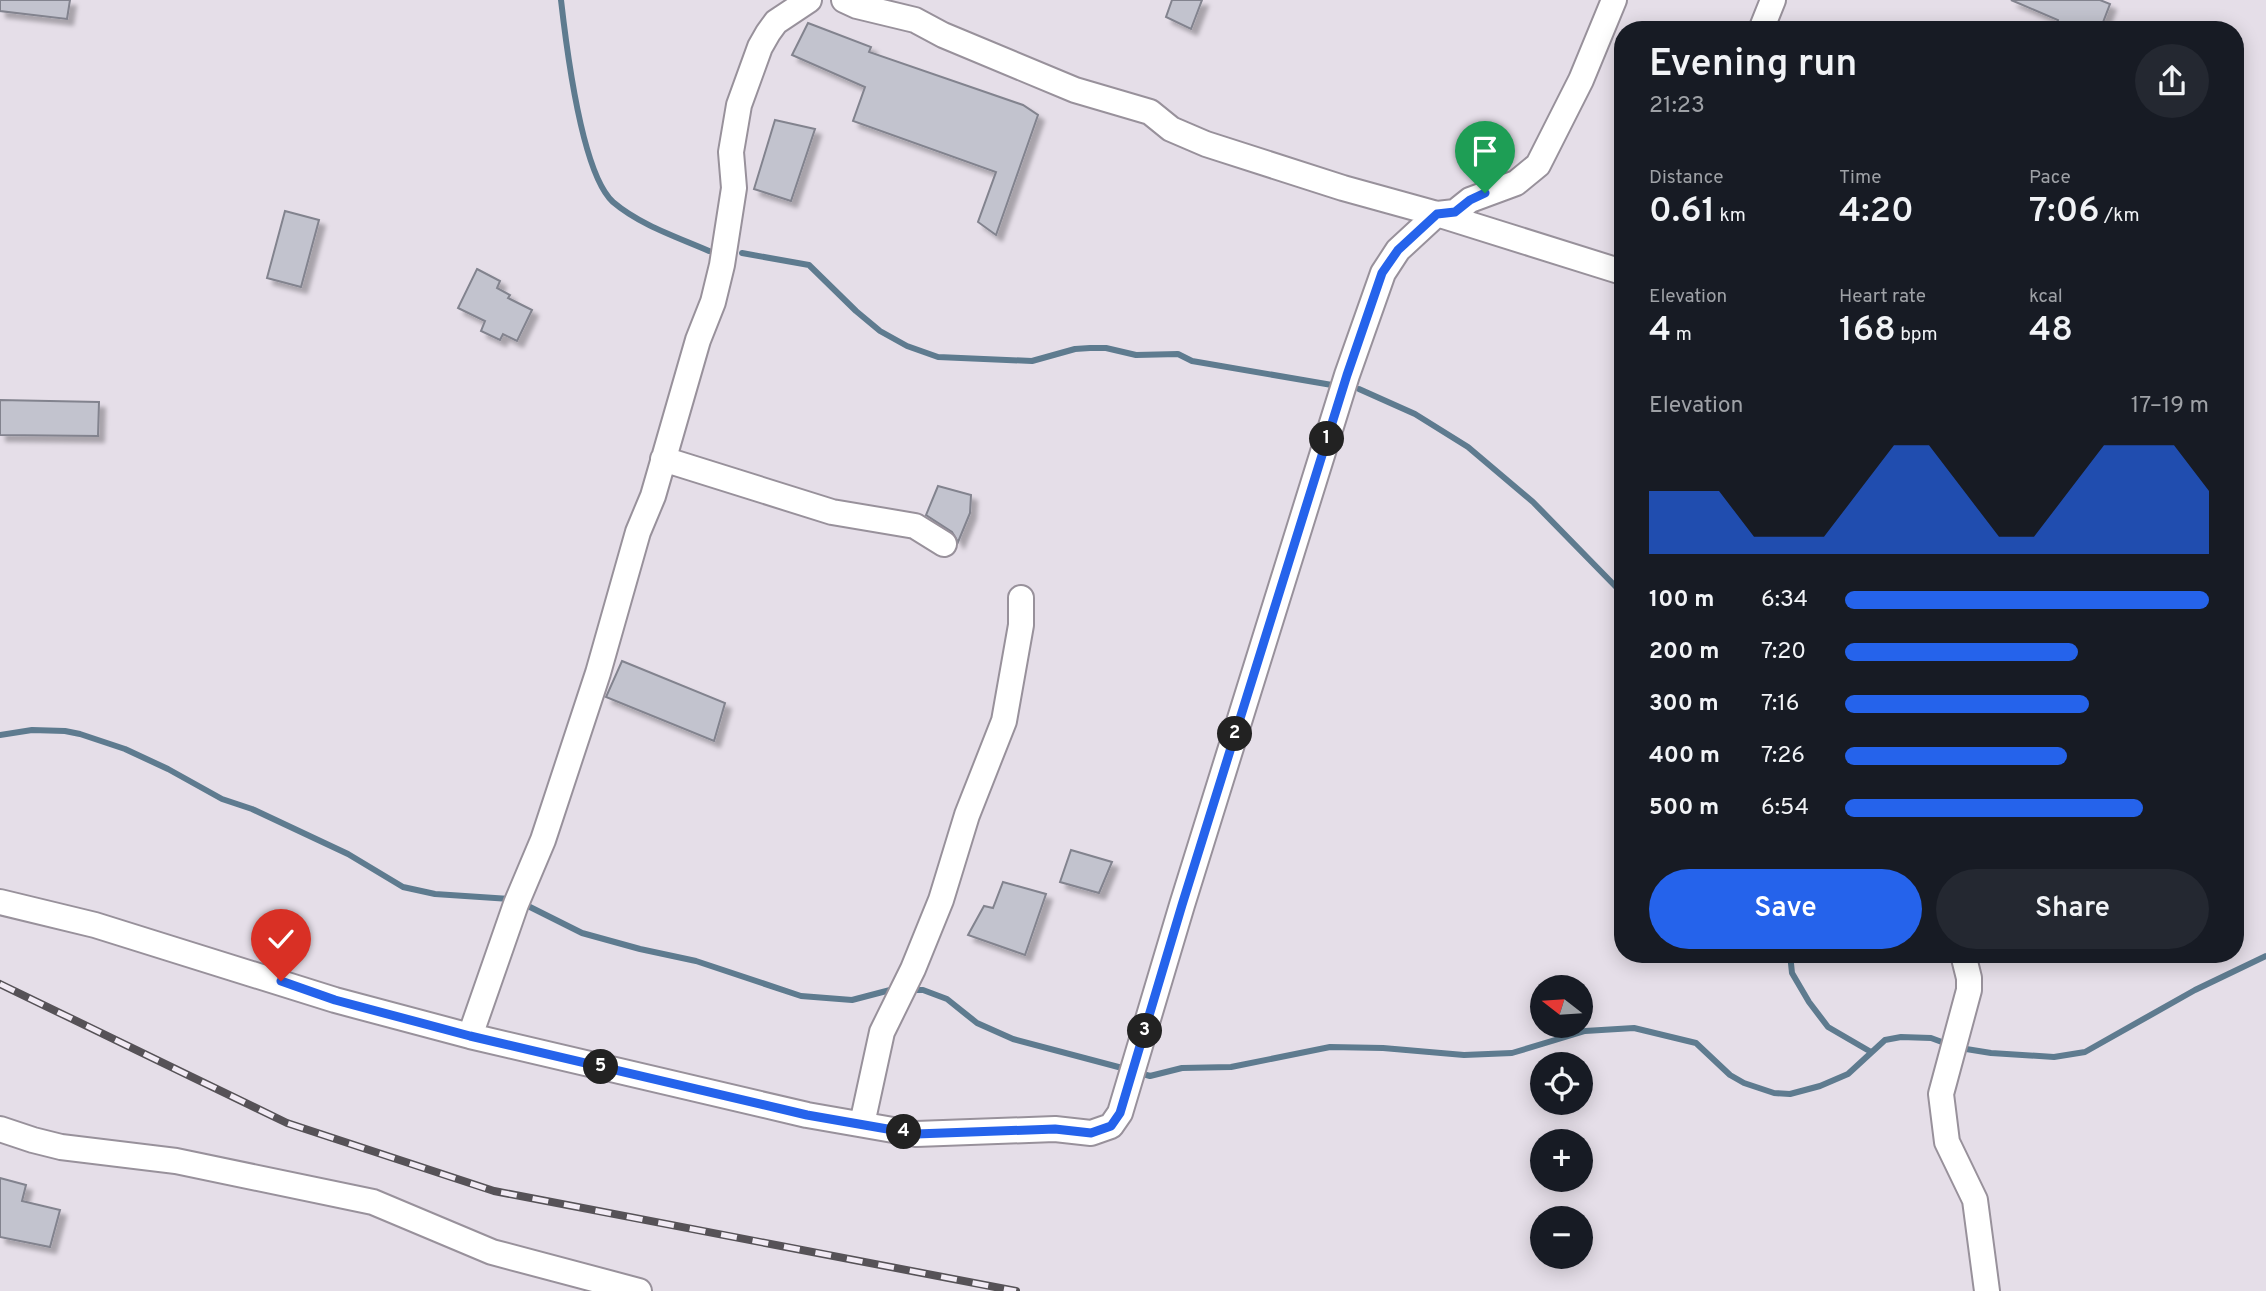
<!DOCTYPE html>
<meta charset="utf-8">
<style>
:root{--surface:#171b24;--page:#242831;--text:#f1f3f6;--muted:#9ea1a6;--accent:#2563eb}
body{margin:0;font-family:Overpass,sans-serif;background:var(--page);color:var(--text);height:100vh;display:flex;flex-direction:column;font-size:26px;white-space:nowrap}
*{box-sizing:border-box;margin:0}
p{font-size:23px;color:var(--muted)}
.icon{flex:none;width:38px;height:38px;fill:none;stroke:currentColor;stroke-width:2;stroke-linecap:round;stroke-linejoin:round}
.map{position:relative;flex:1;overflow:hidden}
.details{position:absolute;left:1614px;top:21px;width:630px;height:942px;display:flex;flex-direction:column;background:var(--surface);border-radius:28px;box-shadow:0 4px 18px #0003}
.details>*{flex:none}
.needle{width:46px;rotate:287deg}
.buttons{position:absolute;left:1530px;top:975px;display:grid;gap:14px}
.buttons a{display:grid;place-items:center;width:63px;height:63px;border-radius:50%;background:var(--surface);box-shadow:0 4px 18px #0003;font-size:35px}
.pin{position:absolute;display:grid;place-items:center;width:60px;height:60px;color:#fff;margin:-72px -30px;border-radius:50% 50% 50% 0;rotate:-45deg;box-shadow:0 0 7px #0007}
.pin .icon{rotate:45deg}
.km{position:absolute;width:35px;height:35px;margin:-18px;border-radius:50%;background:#222;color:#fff;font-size:19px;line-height:35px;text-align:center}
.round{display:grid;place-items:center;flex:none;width:74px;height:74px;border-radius:37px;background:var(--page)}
.headline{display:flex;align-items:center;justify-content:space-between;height:119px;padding:0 35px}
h1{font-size:38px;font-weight:600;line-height:52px}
.metrics{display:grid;grid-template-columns:repeat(3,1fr);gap:10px;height:119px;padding:7px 35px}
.metrics div{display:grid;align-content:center}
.metrics b{font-size:35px;font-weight:600}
.metrics small{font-size:19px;font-weight:400}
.metrics p{font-size:19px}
.chart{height:196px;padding:14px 35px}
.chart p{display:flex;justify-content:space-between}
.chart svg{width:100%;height:126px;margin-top:7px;fill:var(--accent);opacity:.7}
.action{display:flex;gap:14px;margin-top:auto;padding:14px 35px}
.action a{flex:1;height:80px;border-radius:42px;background:var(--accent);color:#fff;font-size:28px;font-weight:600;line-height:80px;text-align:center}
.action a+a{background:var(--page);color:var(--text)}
ul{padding:0 35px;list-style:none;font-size:23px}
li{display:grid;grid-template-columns:112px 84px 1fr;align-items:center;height:52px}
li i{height:18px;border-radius:9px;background:var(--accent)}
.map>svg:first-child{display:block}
</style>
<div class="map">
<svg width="2266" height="1291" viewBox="0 0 2266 1291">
<defs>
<filter id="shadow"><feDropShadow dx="6" dy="6" stdDeviation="2" flood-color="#0004"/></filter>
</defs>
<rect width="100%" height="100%" fill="#e5dee8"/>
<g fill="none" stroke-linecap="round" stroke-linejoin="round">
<path stroke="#5e7b8f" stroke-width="6" d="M561,0C566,44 581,173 613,202C640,225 677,237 709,251
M742,253L809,265L856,311L880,331L907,346L938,357L1032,361L1075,349L1090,348H1106L1136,355L1178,354L1192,361L1332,385
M1359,389L1415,414L1468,447L1533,502L1622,593
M0,735L32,730L65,731L80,734L125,749L168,769L222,799L252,809L348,854L403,887L435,894L510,899
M524,904L582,933L640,949L696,961L801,996L852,1000L894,989
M1790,954L1792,973L1809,1002L1828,1027L1871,1052
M909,990H923L947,999L977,1023L1013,1039L1126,1069
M1960,1048L1991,1053L2054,1057L2085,1052L2195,990L2266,956
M1136,1072L1150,1076L1182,1068L1231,1067L1330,1047L1383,1048L1464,1055L1512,1053L1585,1031L1634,1028L1696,1043L1730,1075L1744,1083L1774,1093L1790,1094L1820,1086L1848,1074L1885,1040L1901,1037L1931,1038L1950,1045"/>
</g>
<path fill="#c2c3ce" stroke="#82838e" stroke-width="2" filter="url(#shadow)" d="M0,0H70L67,19L0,11Z
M1172,0H1202L1191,29L1166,17Z
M2011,0H2100L2110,4L2100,30H2067L2057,26L2058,20Z
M808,23L871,47L869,52L1023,105L1038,115L996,235L978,222L996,172L853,121L865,87L792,55Z
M775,120L815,129L791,201L754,189Z
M285,211L319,220L301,287L267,278Z
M477,269L500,281L497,288L510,295L508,298L532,310L517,341L503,334L500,340L481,331L485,321L458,308Z
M0,400L99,402L98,436L0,435Z
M938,486L971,495L970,513L958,542L952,532L926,515Z
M622,661L725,703L714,741L606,697Z
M1071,850L1112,862L1099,893L1060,882Z
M1003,882L1046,894L1025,955L968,935L984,906L993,908Z
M0,1178L26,1185L22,1201L60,1210L50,1247L0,1237Z"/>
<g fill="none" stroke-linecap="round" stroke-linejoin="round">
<g stroke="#98919b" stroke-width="28">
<path id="minor" d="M844,0L857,6L915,20L943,35L1075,90L1150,112L1171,129L1206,144L1343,188L1437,214L1455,212L1470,200L1516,183L1538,165L1581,80L1614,0
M1761,30L1773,0
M663,459L832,512L915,526L944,544
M0,902L95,925L335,1000L470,1036L807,1115L916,1134L1055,1129L1091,1133L1111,1126L1120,1113L1182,905L1347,375L1383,273L1398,250L1437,214L1622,272
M1963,954L1969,978V990L1941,1094L1947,1142L1975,1200L1987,1291
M470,1036L516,904L543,840L598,673L638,532L653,496L698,340L713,302L722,265L734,188L731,152L739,105L760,47L768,33L776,22L809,0
M862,1124L882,1032L913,969L941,900L967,815L1004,721L1021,625V598
M0,1129L33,1140L61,1147L176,1161L373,1202L492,1252L639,1291"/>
</g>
<use href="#minor" stroke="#fff" stroke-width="24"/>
<g stroke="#565257" stroke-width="8">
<path id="rail" d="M0,984L287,1123L494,1191L1016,1291"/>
</g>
<use href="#rail" stroke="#f2ebf5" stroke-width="5" stroke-dasharray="16" stroke-linecap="butt"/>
</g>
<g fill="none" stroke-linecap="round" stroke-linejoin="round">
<g stroke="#fff" stroke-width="14">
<path id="route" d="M281,981L335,1000L470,1036L807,1115L916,1134L1055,1129L1091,1133L1111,1126L1120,1113L1182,905L1347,375L1382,273L1398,250L1437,214L1455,212L1470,200L1485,193"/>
</g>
<use href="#route" stroke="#2563eb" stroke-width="9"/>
</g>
</svg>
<div class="buttons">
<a><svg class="needle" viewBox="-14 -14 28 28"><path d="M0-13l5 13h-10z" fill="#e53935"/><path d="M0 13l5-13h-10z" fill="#9ea1a6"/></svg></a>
<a><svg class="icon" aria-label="locate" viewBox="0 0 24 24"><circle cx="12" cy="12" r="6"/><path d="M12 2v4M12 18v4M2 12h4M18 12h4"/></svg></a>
<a>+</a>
<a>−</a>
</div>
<div class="pin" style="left:1485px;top:193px;background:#1e9e55"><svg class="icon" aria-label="arrive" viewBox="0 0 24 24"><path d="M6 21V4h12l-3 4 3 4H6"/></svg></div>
<div class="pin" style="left:281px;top:981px;background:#d93025"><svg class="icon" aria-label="check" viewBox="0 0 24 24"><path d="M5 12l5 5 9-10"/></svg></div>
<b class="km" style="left:1327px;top:439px">1</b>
<b class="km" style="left:1235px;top:734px">2</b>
<b class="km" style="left:1145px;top:1031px">3</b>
<b class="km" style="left:904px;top:1132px">4</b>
<b class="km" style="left:601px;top:1067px">5</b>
<section class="details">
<div class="headline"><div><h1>Evening run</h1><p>21:23</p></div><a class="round"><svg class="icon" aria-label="share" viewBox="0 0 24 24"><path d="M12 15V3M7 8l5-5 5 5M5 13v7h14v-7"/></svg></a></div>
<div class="metrics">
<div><p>Distance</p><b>0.61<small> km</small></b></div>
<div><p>Time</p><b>4:20</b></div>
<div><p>Pace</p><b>7:06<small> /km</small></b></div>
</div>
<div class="metrics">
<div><p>Elevation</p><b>4<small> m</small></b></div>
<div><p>Heart rate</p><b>168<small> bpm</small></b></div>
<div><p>kcal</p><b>48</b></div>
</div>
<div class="chart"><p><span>Elevation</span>17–19 m</p>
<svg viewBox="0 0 160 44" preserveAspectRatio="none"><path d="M0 44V22L10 22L20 22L30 38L40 38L50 38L60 22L70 6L80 6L90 22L100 38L110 38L120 22L130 6L140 6L150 6L160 22V44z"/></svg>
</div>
<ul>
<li><b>100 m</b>6:34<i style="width:100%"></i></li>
<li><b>200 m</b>7:20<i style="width:64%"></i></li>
<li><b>300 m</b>7:16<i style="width:67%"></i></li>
<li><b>400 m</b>7:26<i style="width:61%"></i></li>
<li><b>500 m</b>6:54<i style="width:82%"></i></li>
</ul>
<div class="action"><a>Save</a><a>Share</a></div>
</section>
</div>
